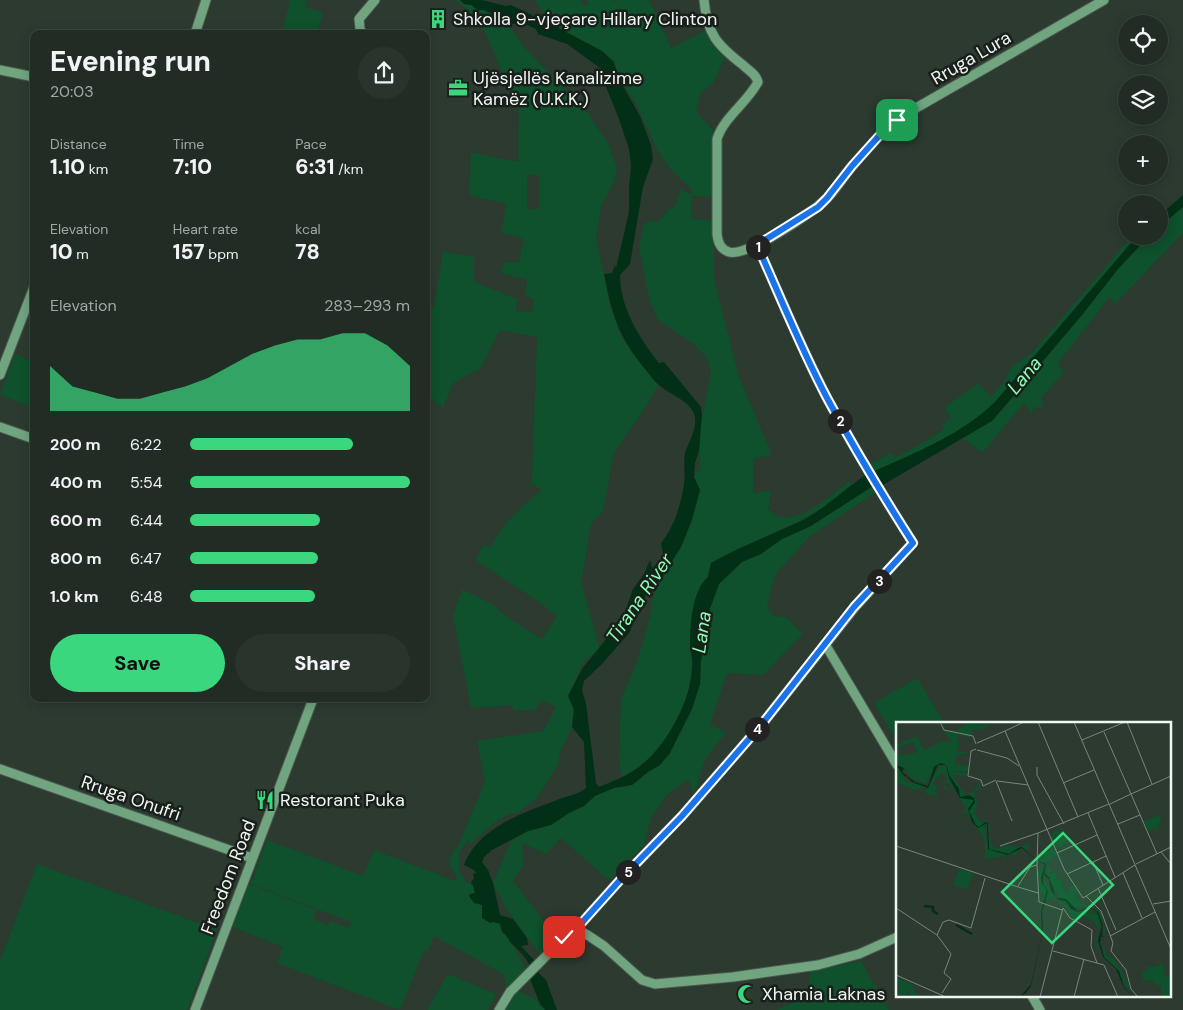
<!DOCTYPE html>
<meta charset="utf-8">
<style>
:root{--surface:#212c24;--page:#29342c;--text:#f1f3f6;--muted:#a2a7a6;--line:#3e4841;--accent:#3bd77f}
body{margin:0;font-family:"DM Sans",sans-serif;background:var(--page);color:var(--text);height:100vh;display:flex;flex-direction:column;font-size:19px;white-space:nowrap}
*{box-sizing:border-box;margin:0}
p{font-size:16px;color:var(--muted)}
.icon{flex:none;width:28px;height:28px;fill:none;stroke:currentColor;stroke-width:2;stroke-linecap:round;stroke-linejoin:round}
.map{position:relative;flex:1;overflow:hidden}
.sheet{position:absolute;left:30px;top:30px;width:400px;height:672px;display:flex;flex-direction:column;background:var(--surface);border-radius:10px;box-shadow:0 2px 12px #0003,0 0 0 1px var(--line)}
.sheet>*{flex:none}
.controls{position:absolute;left:1118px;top:15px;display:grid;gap:10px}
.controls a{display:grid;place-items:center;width:50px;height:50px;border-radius:50%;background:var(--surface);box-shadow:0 2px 12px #0003,0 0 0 1px var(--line);font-size:25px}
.pin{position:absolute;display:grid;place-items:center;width:42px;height:42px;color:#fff;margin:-21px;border-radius:10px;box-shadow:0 2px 8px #0006}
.km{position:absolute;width:25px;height:25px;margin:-12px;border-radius:50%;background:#222;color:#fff;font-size:14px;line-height:25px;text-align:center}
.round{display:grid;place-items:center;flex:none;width:52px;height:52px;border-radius:26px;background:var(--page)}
.head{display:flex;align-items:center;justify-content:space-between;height:85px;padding:0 20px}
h1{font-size:28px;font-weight:800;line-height:38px}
.stats{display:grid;grid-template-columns:repeat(3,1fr);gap:8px;height:85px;padding:5px 20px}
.stats div{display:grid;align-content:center}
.stats b{font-size:21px;font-weight:800}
.stats small{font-size:14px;font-weight:400}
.stats p{font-size:14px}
.chart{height:140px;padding:10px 20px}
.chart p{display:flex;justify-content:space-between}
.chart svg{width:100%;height:90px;margin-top:5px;fill:var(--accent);opacity:.7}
.cta{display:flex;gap:10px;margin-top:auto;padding:10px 20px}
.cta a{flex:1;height:58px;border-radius:30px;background:var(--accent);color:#111;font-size:20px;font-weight:800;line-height:58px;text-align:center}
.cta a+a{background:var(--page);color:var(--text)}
ul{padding:0 20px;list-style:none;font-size:16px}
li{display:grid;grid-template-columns:80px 60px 1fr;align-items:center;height:38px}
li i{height:12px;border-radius:6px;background:var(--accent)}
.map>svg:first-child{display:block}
</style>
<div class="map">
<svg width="1183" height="1010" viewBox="0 0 1183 1010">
<rect width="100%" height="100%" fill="#2c3a30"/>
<path fill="#0e512c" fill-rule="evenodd" d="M290,0H307L305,7L323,13L317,34H282Z
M454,0H460L464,4L471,5L478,10H484L507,23L525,48L587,112L609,145L617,168L614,182L601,206L596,240L604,274L610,306L620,334L636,358L658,385L646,407L614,453L603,511L591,524L581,582L600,649L584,661L568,696L574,710L572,727L560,752L558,764L541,792L536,799L518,813H510L494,823L470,845L469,840L459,852L460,862L459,871L466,882L473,885C476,897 486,919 500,924L502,932L507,935L526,969L506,988L504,978L505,975L434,936L428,951L424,950L400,1010L277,963L283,947L233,927L249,884L316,910L313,919L329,925L331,921L349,928L351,922L251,884L267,840L363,876L374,850L455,881L457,878L454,871L450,867L449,858L459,844L485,782L477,741L543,731L556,707L542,700L535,710H513L512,705L471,708L453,616L462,589L495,606L507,617L542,639L557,616L536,600L475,560L483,545L490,548C504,523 519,508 542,490L531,483L532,479L537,337L500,330L480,369L453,383L443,408L426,395V306L434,308L443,251L474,257V282L517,299L516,311L532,312L534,299L525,295L527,280L501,273L504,262L519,263L524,239L501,233L506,204L469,195L471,152L518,162L519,107L505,83L500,67L485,31L465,7ZM528,175H539V209H527V183Z
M535,0H581L585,7L588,4L587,0H613L614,2L618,0H649L671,48L705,31L711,43L725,58L713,83L700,93L696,112L715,132L714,197L692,196L691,219L714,221V279L739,377L772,455L753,459V493L771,491L768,509C771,511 775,515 778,516C800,524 833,494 849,481L851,485L825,506L799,521L719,558L709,569L690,641L692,668L687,698L665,741L652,755L634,770L621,777L619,757L621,700L638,659L651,613V602L661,579L681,547L700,490L694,477L700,468V429L711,373L707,358L695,345L658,320L650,302L645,280L639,245L644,224L650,220L658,222L670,208L674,209L681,189L692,195L691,188L671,170L658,152L634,99L619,79L614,62L602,51L551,24Z
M1183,207V233L1115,304L1110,297L1058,363L1064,373L1052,385L1041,398L1044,408L1036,407L1031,413L1024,403L982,453L963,438L992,421L1004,408L1082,315L1118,269L1149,236H1159V227Z
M1132,236H1137L995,402C961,435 915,453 872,472L868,465L891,453L895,458L928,440L944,429L942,425L951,418L944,408L978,383L991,397L1006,378L1011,367L1032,353Z
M15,354L34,362V408L0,395Z
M873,486L876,492L809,537L775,575L767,607L775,617L785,616L803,634L763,675L727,673L710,724L726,733L705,759L694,794L688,779L668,794L652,816L643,847L609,880L561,838L546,854L522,843L523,866L513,881L557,938L540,955L504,905L493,883L511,841L528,831L551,825L569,813L584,806L595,796L614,788L632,785L648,772L660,765L670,753L692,709L700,684L701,660L706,641L705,623L719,584L742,562L761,554L782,539L811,526Z
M917,678L945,724H897V741L874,703Z
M37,864L217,930L187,1010H0V961Z
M861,961L889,1010H777L808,994L810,972Z
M448,974L496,994L488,1010H427Z
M518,991L535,999L545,1010H506L514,995Z"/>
<path fill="#013016" d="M460,0H482L506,6L511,5L551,24L602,51L614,62L619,79L640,116L651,145L653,159L643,187L630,264L620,275C620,307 639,338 659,363L664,362L701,407L702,415L699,450L695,463L694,477L700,490L692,520L681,547L661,579L650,589L637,610L630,632L602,664L584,681L582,690L586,704L596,783L599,787C610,782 623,778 633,771C663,753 691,703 692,668C693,660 691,650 690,642C690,623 693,589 708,577L711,563C739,547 769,536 799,522C824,510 843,490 866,475L873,486L811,526L782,539L761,554L742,562L719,584L705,622L706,641L701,660L700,684L692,709L670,753L660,765L648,772L632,785L614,788L595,796L584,806L569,813L551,825L528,831L492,850L484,857L482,862L488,870L493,883L500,915L513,919L527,938L528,945L521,946L534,960L529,965C526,957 519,951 513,945C508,941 508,936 502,932L500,924L494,922L490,923L482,918V905L474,903L469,896L470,894L475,893L473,885L471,884L472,880L474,879L473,874L476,873L474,870L464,865C478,828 522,813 557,800C566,796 578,795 586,788L584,742L572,727L574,710L568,696L582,669L623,618L633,589L644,574L650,560L652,568L664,559L661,543C674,527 681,505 684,484C686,474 683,463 685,453C689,441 701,423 692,410C684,398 669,394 659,385C654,381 650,375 646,370C619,338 612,315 604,274L612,273L615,265L616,268L629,212V189L631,165L629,149L619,119L606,87L603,70L567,44L538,34L536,29L518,21L515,24L507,23L494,15L484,10H478L471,5L464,4Z
M1183,195V207L1159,227V216Z
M1137,236H1149L1118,269L1082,315L992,421L881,486L872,472C915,453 961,435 995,402Z
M537,971L546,980L557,1010H545L540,1004L530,979Z"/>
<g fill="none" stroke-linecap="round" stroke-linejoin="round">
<g stroke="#4b584f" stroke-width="11">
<path id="secondary" d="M704,0C707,34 717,45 743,65C749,71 756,74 758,82C747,103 724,117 717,139V234C718,242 720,249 729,252C747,257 812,213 825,200C835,191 841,180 849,170C864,152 880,134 897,119L1104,0
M195,34L206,0
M363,34L360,29L359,19L375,0
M0,70L34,77
M0,375L34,287
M0,427L34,439
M825,644L897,765
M0,769L252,858
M570,932L578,927L621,879L682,816L762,724L855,607L913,543C883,496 854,448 827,398C801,348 780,296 757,245
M1032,996L1040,1010
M195,1010L313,699
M499,1010L510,992L570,932H582L589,936L604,946L642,980L655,984L733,977L818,965L859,954L897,937"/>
</g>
<use href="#secondary" stroke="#71a580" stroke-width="9"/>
</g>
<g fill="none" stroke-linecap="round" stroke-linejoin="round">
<g stroke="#fff" stroke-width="10">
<path id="route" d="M564,937L578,927L621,879L682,816L762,724L854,607L913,543C883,496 854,448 827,398C801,349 780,296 757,245L818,207L827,198L852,166L878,137L897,120"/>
</g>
<use href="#route" stroke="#1a73e8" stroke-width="6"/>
</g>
<defs>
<g id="building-bare" transform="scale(1.5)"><path d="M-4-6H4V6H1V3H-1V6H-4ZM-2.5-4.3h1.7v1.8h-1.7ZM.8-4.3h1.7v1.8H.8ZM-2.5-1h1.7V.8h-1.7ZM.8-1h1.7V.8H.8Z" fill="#3bd77f" stroke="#191f1b" stroke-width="2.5" paint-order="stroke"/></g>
<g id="office-bare" transform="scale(1.5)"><path d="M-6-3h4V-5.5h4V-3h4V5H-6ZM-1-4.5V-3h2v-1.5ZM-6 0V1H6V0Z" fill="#3bd77f" stroke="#191f1b" stroke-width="2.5" paint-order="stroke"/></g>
<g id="restaurant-bare" transform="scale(1.5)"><path d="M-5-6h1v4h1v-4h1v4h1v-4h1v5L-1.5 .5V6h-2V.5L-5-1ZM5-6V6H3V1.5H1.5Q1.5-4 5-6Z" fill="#3bd77f" stroke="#191f1b" stroke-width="2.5" paint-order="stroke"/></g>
<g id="mosque-bare" transform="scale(1.5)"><path d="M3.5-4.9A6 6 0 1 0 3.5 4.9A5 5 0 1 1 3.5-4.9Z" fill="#3bd77f" stroke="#191f1b" stroke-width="2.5" paint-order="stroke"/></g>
</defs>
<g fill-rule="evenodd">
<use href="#building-bare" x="438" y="19"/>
<use href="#office-bare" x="458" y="88"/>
<use href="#restaurant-bare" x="265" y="800"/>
<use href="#mosque-bare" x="747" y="994"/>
</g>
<g text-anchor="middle" stroke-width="5" stroke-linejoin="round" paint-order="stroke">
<g font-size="18" fill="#eff7f1" stroke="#191f1b" text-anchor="start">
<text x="453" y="25">Shkolla 9-vjeçare Hillary Clinton</text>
<text x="473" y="84">Ujësjellës Kanalizime<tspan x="473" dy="21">Kamëz (U.K.K.)</tspan></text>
<text x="280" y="806">Restorant Puka</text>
<text x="762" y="1000">Xhamia Laknas</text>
</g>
<g font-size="18" fill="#eff7f1" stroke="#191f1b">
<text transform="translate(971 58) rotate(-30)" y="6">Rruga Lura</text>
<text transform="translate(131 798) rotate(19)" y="6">Rruga Onufri</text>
<text transform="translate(228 877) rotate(-69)" y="6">Freedom Road</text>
</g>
<g font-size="19" font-style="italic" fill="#8efcb2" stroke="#191f1b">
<text transform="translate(1024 375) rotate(-50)" y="7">Lana</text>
<text transform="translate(639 598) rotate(-56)" y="7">Tirana River</text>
<text transform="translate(701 632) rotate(-82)" y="7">Lana</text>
</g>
</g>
<g transform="translate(896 722)">
<rect width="275" height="275" fill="#2c3a30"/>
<path d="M72,0H82L78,4L85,1L86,5L90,0L92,4L85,8H76V16L59,11L64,14L60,18L63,19L62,30H75L60,34L59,42L73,44L72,49H58L72,51L71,54L57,53L66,69L68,68V73L77,70L85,59L86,63L78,72L82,82L78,90L85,100L91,98L94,104V110H92V101L88,100L92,127L111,133L124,127L126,128H122L120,133L115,134L117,132L114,133H109L110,138L106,134L89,138V119L71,91H68L66,96L61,94H66L69,86L59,67L54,66L55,61L50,60L49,64L54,67H47L51,55L47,51L36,61L42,64L38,69L42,71L41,75L28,71L31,67L29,65L18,68L0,60V44L11,60L30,63L31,66L44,43L50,44L52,53L54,57L50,43L45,41L38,45L30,62L15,56L8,46L0,41V28L2,33L4,32L0,20L2,22L36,8L21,15L28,28L45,20L54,19L57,23L48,9L64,10L60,5L65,6ZM17,20L21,30L6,34L3,25ZM263,93L266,100L260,105L266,106L260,108L258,105L253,110L248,99ZM155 116a8 8 0 1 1 16 0a8 8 0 1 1-16 0ZM91,114H95L94,121L100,127L110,123L121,125L132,122L136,124L130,128L141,137L126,125L113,132L94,127ZM159,127L161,133L150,140L155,148L153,154L157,150L163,154L158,158H165V164L172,172L174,164L177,163L182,172L174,173L183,176L185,183L198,185L204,189L210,211L207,210V218V203L201,189L195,185H178L164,176L150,151L151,142L142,139L148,136L146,131ZM142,140L148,142L149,145L145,154L162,179L172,182L173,187L202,192L203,198L202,223L207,235L202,226L199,227L201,219L197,216H201L202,207L198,200L185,193L177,196L171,186L154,175L147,181L148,172L144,170L142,148L148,145ZM63,147L77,151L71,168L57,163ZM207,220L211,234L218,237L232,260L233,267L241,275L230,265L223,249L208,235ZM262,241H266L270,248L267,252L275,256V271L270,275L265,273V262L261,265L256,258L247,259L246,251L252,248L250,245L263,244ZM0,256L16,262L21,274L15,275L12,269L10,274L0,273L4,266Z" fill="#0e512c" fill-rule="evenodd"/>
<path d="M45,41L50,43L51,45L53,53L63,67L64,75L73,73L78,76L79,80L73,89L80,103L83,105L89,100H91L92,101L93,127L113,132L122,126L126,125L141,139L126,126L112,133L92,127L91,101L82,106L76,100L72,87L78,78L64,76L53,56L50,43H42L32,66L16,60L10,54L9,55L0,43L8,46L6,50L19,60L32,64L38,45L42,42ZM142,139L150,142L148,151L153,155L160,176L170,177L182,189L195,185L202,190L207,203L206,214H209L205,215L206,208L204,221L208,235L223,249L228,265L238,275L228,266L220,247L207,235L202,219L206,204L201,190L196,186L182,190L175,187L170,179L161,177L155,168L153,157L147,152V161L152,169L146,190L147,206L146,213L135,264L130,271L124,275L135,262L146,212L145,190L151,168L146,161L145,156L149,143Z" fill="#013016"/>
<path fill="none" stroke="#013016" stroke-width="2.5" d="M28,184L37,185V189L42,192M60,203L76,212"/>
<path fill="none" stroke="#7a867d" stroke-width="1" d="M44,0L48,8L77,14L80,22M128,0L109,9L168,147L187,176M142,0L182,95M178,0L275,227M231,0L256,62M208,10L235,72M186,18L229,0M81,21L109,9M80,27L75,29L72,54L85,58L87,64L100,58M81,28L111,36L123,44M141,45V53L168,102M100,59L116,99M101,59L132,63M167,61L198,48M235,72L261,132M235,72L275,54M214,82L235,72M192,91L219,155M222,102L244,93M0,124L122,165M104,124L142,111M265,130L275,142M161,131L201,113M197,140L207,163M240,142L275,125M141,143L143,180L166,188M227,151L246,196M171,152L210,134M122,164L134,145L141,143L142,111L213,82M122,165L142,171M202,166L220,208M190,174L205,189L217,221L215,229L230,248L235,267L242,275M187,176L239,143M257,182L275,179M0,186L41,213L55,232L48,251L55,257L46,271M41,213L47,200L53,198L75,206L89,156M214,214L259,190M157,229L208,243L222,275M0,253L50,275M144,275L167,186L174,196L196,208L195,224L201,241M178,275L188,237"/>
<path fill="#3bd77f" fill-opacity="0.15" stroke="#3bd77f" stroke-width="2.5" d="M167,111L217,163L156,221L106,170Z"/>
<rect width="275" height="275" fill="none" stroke="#eff7f1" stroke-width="2.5"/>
</g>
</svg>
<div class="controls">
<a><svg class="icon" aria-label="locate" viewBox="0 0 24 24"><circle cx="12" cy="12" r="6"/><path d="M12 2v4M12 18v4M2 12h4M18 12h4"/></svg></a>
<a><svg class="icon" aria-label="layers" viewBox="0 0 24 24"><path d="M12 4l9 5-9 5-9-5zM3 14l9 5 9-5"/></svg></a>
<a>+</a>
<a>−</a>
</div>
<div class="pin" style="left:897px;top:120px;background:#1e9e55"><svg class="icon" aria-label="arrive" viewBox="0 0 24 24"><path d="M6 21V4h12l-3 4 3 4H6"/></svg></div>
<div class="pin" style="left:564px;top:937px;background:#d93025"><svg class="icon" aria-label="check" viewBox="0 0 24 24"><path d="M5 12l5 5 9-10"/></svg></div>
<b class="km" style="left:758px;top:247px">1</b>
<b class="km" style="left:840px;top:421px">2</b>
<b class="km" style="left:879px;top:581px">3</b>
<b class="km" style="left:757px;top:729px">4</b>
<b class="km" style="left:628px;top:872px">5</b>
<section class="sheet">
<div class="head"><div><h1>Evening run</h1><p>20:03</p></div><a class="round"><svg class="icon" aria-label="share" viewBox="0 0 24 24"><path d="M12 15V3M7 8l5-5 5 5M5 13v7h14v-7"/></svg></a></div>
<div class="stats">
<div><p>Distance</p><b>1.10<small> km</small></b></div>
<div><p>Time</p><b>7:10</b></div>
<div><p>Pace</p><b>6:31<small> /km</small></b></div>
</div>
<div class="stats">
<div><p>Elevation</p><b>10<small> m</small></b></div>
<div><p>Heart rate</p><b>157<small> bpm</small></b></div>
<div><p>kcal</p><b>78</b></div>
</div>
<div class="chart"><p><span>Elevation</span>283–293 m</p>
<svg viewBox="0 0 160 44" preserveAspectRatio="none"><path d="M0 44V22L10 32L20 35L30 38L40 38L50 35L60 32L70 28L80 22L90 16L100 12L110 9L120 9L130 6L140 6L150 12L160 22V44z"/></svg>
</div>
<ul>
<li><b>200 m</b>6:22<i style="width:74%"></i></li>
<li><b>400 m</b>5:54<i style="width:100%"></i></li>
<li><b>600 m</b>6:44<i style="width:59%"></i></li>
<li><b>800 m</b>6:47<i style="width:58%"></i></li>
<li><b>1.0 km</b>6:48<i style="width:57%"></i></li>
</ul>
<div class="cta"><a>Save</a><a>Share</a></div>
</section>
</div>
